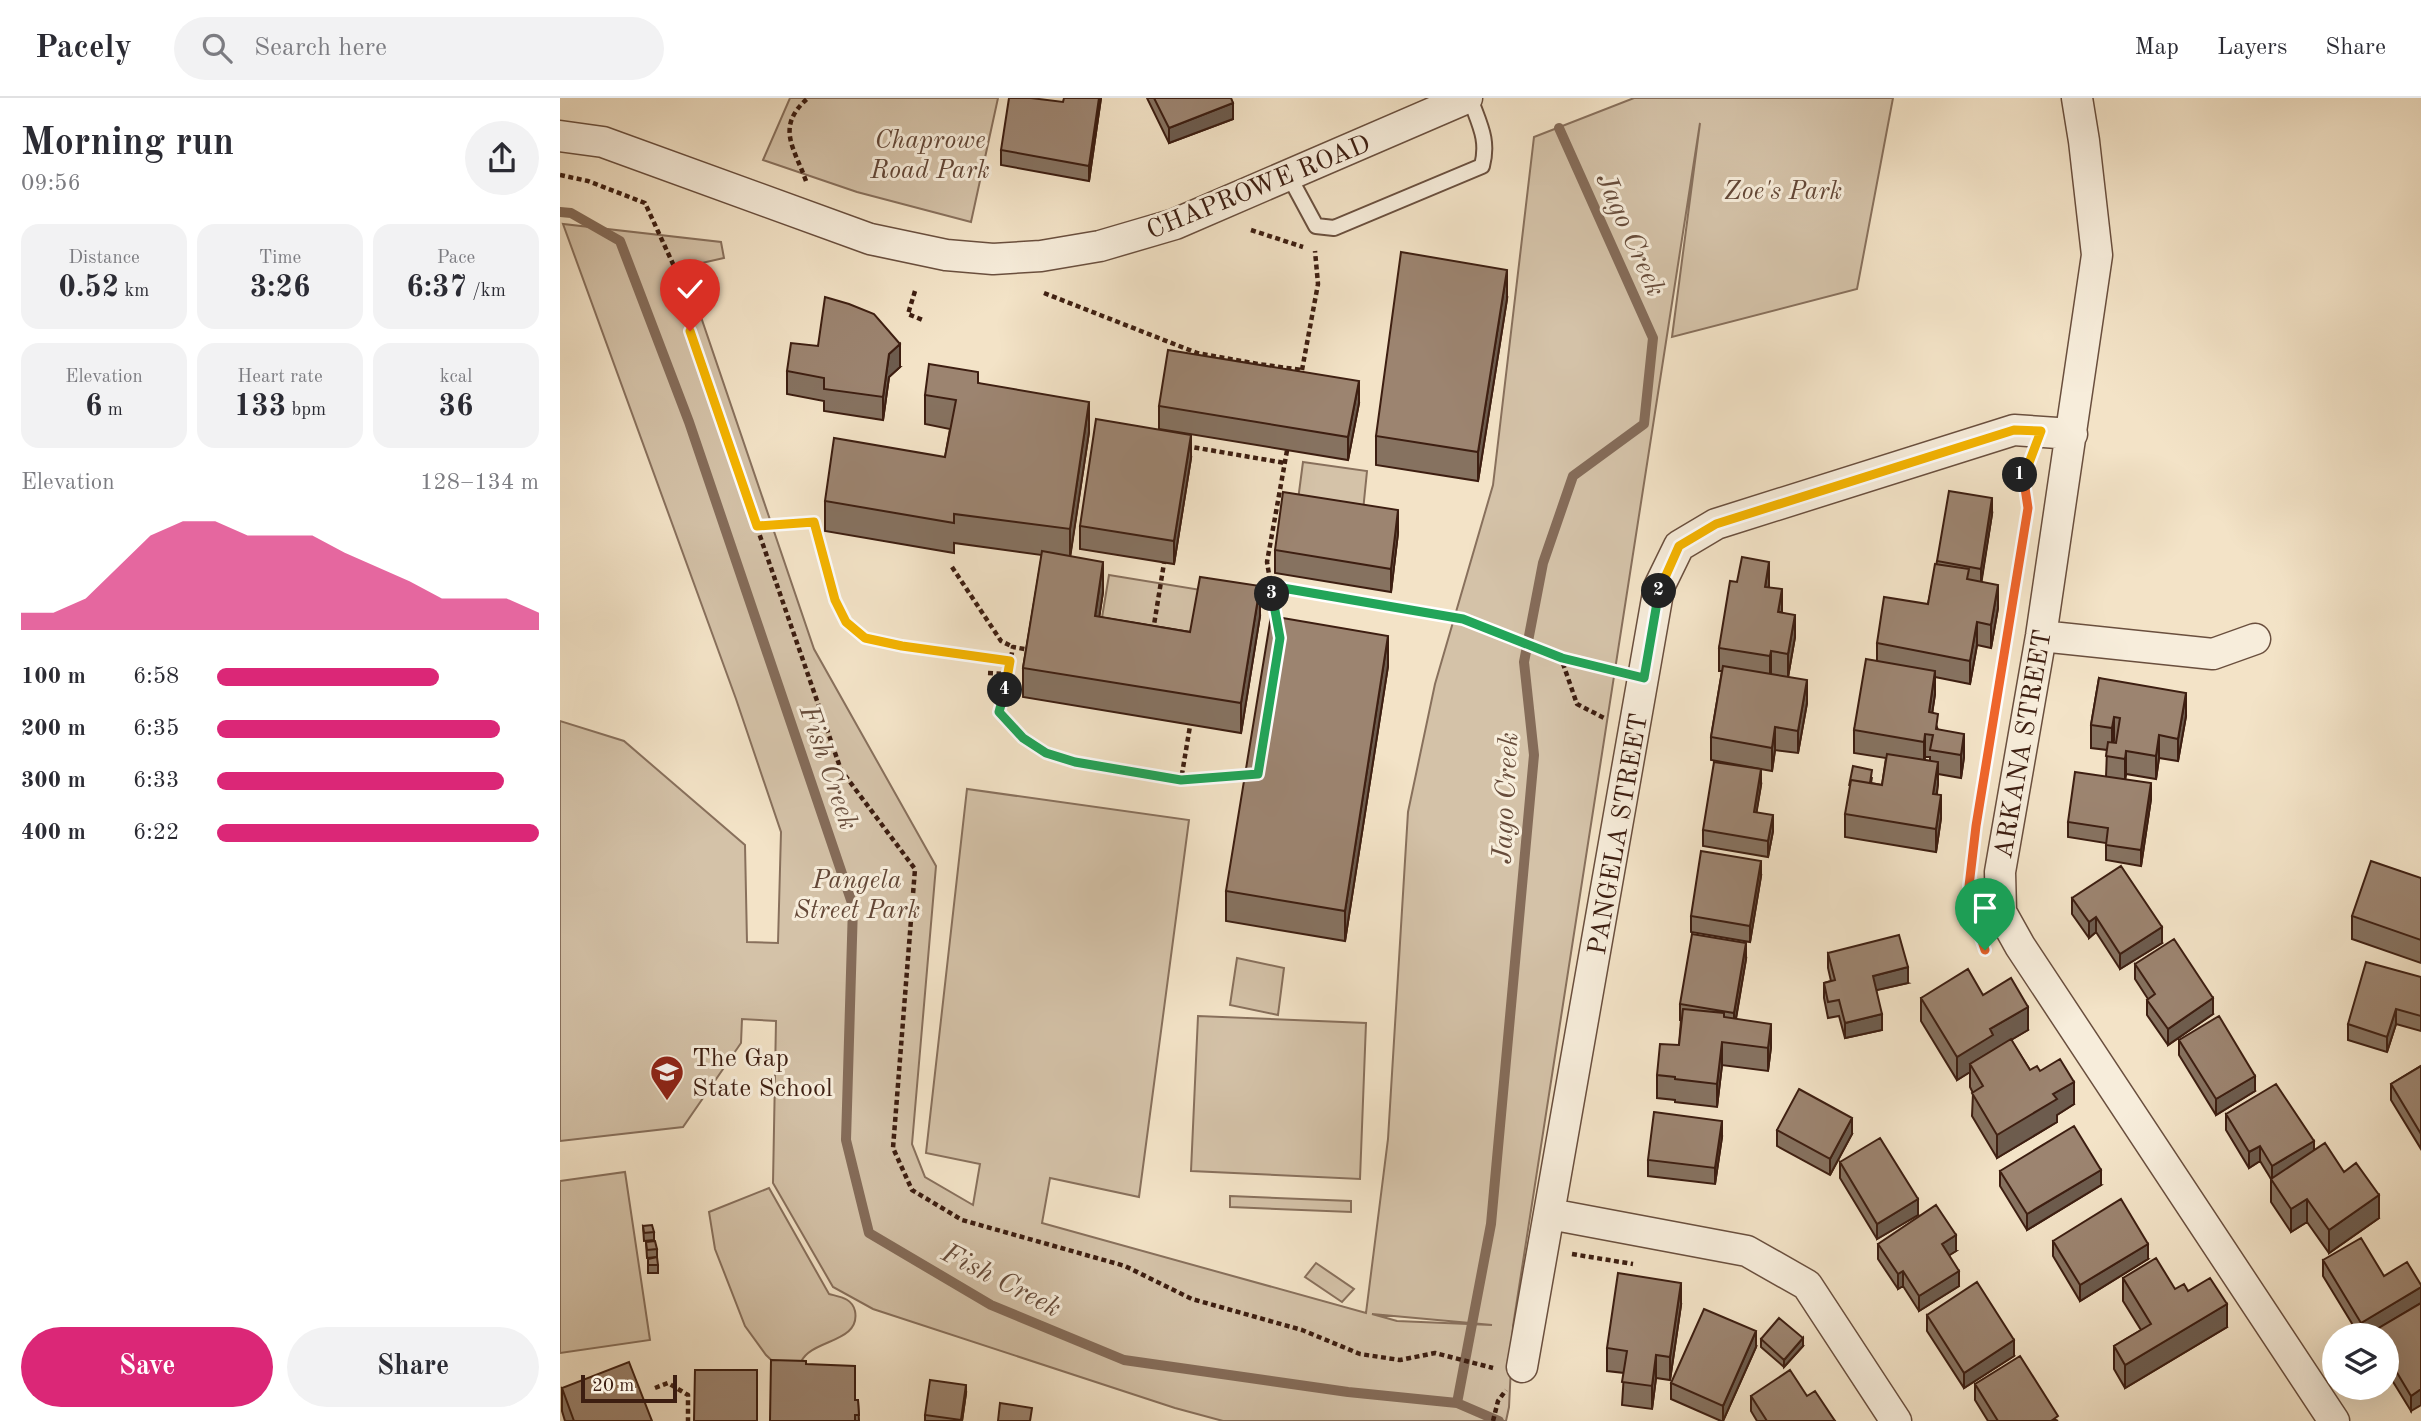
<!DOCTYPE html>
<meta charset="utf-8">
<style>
:root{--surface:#fff;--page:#f2f2f3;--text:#2b2b33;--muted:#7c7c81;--line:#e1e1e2;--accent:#db2777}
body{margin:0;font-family:"Old Standard TT",serif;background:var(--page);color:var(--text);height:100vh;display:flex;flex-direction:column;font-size:26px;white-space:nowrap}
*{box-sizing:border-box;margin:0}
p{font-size:23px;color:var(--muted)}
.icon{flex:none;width:38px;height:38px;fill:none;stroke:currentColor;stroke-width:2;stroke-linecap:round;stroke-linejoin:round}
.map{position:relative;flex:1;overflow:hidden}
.panel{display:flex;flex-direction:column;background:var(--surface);width:560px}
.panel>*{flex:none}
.buttons{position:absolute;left:1762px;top:1225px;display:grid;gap:14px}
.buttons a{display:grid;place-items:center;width:77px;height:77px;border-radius:50%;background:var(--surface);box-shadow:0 7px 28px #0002;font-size:35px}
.scale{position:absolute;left:21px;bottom:18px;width:96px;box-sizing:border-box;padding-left:7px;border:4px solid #3d1e11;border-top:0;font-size:19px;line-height:24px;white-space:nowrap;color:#3d1e11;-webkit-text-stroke:5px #f7eddb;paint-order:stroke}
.pin{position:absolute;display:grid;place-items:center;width:60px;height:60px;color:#fff;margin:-72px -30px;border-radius:50% 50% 50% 0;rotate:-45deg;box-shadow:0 0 7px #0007}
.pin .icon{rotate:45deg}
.km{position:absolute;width:35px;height:35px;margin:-18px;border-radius:50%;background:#222;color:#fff;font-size:19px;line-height:35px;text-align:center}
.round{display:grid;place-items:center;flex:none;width:74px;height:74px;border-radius:37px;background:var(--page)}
.headline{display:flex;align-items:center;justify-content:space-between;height:119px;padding:0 21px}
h1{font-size:38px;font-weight:700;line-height:52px}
.metrics{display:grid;grid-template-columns:repeat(3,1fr);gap:10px;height:119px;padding:7px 21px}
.metrics div{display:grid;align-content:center;border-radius:18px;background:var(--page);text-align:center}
.metrics b{font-size:30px;font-weight:700}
.metrics small{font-size:19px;font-weight:400}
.metrics p{font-size:19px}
.chart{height:196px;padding:14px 21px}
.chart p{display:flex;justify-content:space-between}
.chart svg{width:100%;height:126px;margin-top:7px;fill:var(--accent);opacity:.7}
.action{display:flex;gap:14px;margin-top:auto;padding:14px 21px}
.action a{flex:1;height:80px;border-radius:42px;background:var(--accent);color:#fff;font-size:28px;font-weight:700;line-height:80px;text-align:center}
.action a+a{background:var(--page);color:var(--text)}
ul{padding:0 21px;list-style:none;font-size:23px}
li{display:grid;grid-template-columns:112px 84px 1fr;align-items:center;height:52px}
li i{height:18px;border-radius:9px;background:var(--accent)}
header{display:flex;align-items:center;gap:42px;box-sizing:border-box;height:98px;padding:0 35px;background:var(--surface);border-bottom:2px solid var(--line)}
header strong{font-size:33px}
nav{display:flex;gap:38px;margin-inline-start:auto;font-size:24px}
.search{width:490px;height:63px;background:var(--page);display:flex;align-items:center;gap:18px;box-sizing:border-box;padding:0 24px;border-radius:38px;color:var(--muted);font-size:26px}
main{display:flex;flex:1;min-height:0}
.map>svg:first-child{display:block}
</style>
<header>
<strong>Pacely</strong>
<div class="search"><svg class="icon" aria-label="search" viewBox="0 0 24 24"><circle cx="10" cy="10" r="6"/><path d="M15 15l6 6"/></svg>Search here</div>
<nav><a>Map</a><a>Layers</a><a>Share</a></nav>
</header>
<main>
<section class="panel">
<div class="headline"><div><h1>Morning run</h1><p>09:56</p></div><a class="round"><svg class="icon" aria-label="share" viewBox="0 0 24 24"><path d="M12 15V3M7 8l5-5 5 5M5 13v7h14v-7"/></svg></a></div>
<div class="metrics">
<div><p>Distance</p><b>0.52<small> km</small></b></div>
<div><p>Time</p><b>3:26</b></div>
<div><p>Pace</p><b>6:37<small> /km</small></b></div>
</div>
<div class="metrics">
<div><p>Elevation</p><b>6<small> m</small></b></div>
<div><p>Heart rate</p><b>133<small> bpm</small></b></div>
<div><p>kcal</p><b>36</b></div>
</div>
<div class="chart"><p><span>Elevation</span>128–134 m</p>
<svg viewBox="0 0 160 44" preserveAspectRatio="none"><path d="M0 44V38L10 38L20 33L30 22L40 11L50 6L60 6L70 11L80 11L90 11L100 17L110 22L120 27L130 33L140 33L150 33L160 38V44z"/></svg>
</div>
<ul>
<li><b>100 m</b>6:58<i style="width:69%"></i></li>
<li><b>200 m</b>6:35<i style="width:88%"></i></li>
<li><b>300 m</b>6:33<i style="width:89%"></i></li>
<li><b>400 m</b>6:22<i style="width:100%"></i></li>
</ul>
<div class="action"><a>Save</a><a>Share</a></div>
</section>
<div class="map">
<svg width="1861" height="1323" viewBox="0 0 1861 1323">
<rect width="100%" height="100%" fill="#f3e3c7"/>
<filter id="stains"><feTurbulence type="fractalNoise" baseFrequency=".00286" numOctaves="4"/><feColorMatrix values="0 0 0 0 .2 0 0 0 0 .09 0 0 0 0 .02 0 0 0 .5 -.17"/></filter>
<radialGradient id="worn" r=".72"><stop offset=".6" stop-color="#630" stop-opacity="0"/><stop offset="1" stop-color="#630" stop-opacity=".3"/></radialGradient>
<path fill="#d4c2a8" stroke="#88705c" stroke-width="2" fill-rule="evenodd" d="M230,0H438L411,124L297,94L203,62Z
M1074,0H1333L1297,191L1112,239L1140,25L953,1228L949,1309L946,1323H663L615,1310L313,1211L273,1189L213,1085L216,923L182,921L181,945L123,1029L0,1043V623L64,643L185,747L187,844L218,845L221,734L176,601L3,126L161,144L164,160L124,169L254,551L376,768L352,1046L365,1079L413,1107L420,1066L366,1055L407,691L629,722L579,1099L490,1080L482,1125L806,1215L828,1041L848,714L875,586L933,387L974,39ZM812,1216L932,1227L837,1223Z
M743,364L807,373L803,413L738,402Z
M549,477L641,492L627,561L538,544Z
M677,860L724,870L718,917L670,907Z
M638,918L806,925L800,1081L631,1073Z
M65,1074L90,1242L0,1255V1083Z
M209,1090L269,1196C280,1199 292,1200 295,1213C301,1245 251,1241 241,1264L224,1274L206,1257L185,1228L155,1151L149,1114Z
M670,1098L791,1103V1114L670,1109Z
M756,1165L794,1191L782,1204L745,1179Z"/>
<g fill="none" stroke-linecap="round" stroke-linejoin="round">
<path stroke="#856c59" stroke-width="10" d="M0,114L11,115L60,143L129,324L293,808L286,1042L309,1135L431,1207L564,1262L788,1294L897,1305L939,1323
M897,1305L931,1126L974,657L964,564L983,465L1013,378L1084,326L1093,240L999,30"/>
<g stroke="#6a4f3e" stroke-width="18">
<path id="lane" d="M729,78L756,128L774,130L922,68C929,41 919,26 910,0"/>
</g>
<g stroke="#6a4f3e" stroke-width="33">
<path id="street" d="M1517,0L1524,43L1537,157L1481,538L1440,774L1441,814L1460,848L1774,1323
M0,38L43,44L310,141L386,157L433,161L481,158L540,148L615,126L907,0
M1481,538L1653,556L1695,541
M990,1116L1187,1153L1247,1187L1336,1323
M962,1269L1099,489L1119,448L1156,426L1454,332L1512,336"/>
</g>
<path stroke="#3d1e11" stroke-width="4.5" stroke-dasharray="5 3.5" stroke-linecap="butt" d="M0,77L28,83L85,105L113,166L129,233L281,672L355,771L333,1050L352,1092L402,1122L565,1168L632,1201L742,1232L800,1256L840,1262L875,1255L933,1270
M246,83C234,49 215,29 248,0
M691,132L743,149
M355,193L348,216L365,223
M484,195L637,255L698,266L742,272L741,277
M742,272L758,186L755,153
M626,348L725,365
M1467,405L1465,390L1460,378L1466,373L1470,364
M197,428L254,424L275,502L286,525L305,539L342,547L450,563
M392,469L441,543L453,549
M711,488L903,521L998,558L1001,560L1017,606L1046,621
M717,525L707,464L728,347
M593,533L605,459
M1001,560L1052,572
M428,575L448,576L439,614C453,629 466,644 484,654C512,670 587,676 621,682
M448,576L453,549L470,552
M631,622L621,682L688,677
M1012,1156L1073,1166
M95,1290L108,1285L128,1297V1323
M933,1323L938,1303L946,1292"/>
<use href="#lane" stroke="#f7eddb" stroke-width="14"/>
<use href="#street" stroke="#f7eddb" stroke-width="30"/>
</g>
<path fill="#867260" stroke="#3d1e11" stroke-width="2" fill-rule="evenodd" d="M541,0L529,83L441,67V52Z
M587,0H671L673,21L609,45Z
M947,201L918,383L816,367V338Z
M340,269L329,279L323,322L264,313V303L227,296V273Z
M418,285L529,334L510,458L543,494L539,519L630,534L700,518L681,635L463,599V570L482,457L394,445V455L265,433V403L385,359L390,331L365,326V297Z
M799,305L788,362L599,331V308Z
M631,360L614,466L520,451V428Z
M1432,416L1421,484L1438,510L1431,550L1417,547L1410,586L1375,579V596L1372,615L1378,632L1404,659L1401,680L1378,676L1377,696L1381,720L1376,754L1285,739V716L1312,679L1311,685L1322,687L1326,660L1294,655V632L1317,563V545L1368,506L1377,463ZM1365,659H1370V663L1364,662Z
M838,435L831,494L715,475V452Z
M1177,484L1209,487V489L1235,539L1228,579L1247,605L1238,655L1215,652L1212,673L1151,662V639L1162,573H1159V550Z
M828,568L785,843L666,823V793Z
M1539,580L1626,618L1618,663L1599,660L1596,681L1566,676L1565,681L1591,701L1581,768L1546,762V745L1508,739V724L1546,679L1547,652L1531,650V627Z
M1201,687L1196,715L1213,733L1208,759L1143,748V732Z
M1201,778L1190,844L1131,834V818Z
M1861,780V865L1792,841V818Z
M1512,800L1602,845L1560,871L1536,834L1529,840L1512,816Z
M1268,855L1348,885L1316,892L1322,932L1285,940L1279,918L1268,920L1264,900V885L1271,883L1268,870Z
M1186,861L1176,921L1211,949L1208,973L1162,967L1157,1009L1115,1004V1002L1097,1000V977L1119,947L1121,922H1120V906Z
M1575,866L1653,916L1608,947L1587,917V902L1588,901L1575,881Z
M1861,879V933L1836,926L1827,954L1788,942V926Z
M1423,897L1468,932L1451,942L1470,972L1480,973L1514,1006L1497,1017V1024L1437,1060L1412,1018L1413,995L1410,989V974L1397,982L1361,923V900Z
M1619,942L1695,993L1656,1017L1619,957Z
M1861,968V1051L1831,1002V986Z
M1666,1016L1754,1052L1784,1074L1819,1120L1769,1155L1747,1124L1731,1134L1711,1104V1081L1700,1063L1689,1070L1666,1032Z
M1217,1032L1292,1036L1270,1077L1217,1048Z
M1162,1039L1155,1086L1088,1078V1062Z
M1280,1064L1358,1117L1317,1141L1280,1080Z
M1440,1073L1541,1087L1467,1132L1440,1088Z
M83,1128L94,1134V1142L84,1143Z
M1493,1143L1588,1161L1520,1203L1493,1158Z
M86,1144L97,1151V1159L87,1160Z
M1318,1146L1396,1153L1389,1157L1399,1188L1359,1213L1343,1188L1338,1191L1318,1161Z
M88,1161L98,1167V1175H88Z
M1763,1162L1824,1178L1861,1205L1807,1237H1799L1763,1178Z
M1563,1180L1615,1191L1628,1193L1667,1229L1565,1290L1554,1271V1248L1581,1232L1563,1203Z
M1861,1205L1851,1313L1827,1274V1237H1812V1234Z
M1121,1207L1110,1282L1096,1280L1092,1311L1062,1307L1064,1275L1047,1273V1250Z
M1367,1217L1454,1258L1404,1290L1367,1233Z
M1201,1241L1243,1248L1224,1269L1201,1249Z
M1196,1249L1163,1323H1161L1111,1301V1285Z
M246,1266L295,1302H298L299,1323H210Z
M1415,1286L1498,1323H1428L1415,1302Z
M2,1290L92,1323H5L2,1313Z
M406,1295L402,1323H365V1317Z
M1191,1298H1247L1275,1323H1197L1191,1313Z"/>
<path fill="#6d5c4e" stroke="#3d1e11" stroke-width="2" d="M539,0H541L529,83V68Z
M673,5V21L609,45V30Z
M947,172V201L918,383V354Z
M340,246V269L329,279L323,322V299L329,256Z
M799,283V305L788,362V339Z
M529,304V334L510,460V431Z
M631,337V360L614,466V443Z
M1432,400V416L1421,487V471Z
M838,412V435L831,494V471Z
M543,464V494L535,548V518Z
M1209,464V487L1205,512V489Z
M1438,487V510L1431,550V527Z
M700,488V518L681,635V605Z
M1222,491V514H1218Z
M1235,517V539L1228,579V556Z
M1417,524V547L1410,586V563Z
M828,538V568L785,843V813Z
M1211,553V576L1210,581V558Z
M1375,573V596L1369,637V614Z
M1247,582V605L1238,655V633Z
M1626,595V618L1618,663V641Z
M1554,619V642L1552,653V630Z
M1215,629V652L1212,673V650Z
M1365,636V659L1364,667V644Z
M1404,636V659L1401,680V657Z
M1599,637V660L1596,681V658Z
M1566,653V676L1565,684V661Z
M1378,664V687L1373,718V696Z
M1201,671V687L1194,730V714Z
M1591,685V701L1581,768V752Z
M1381,697V720L1376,754V731Z
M1213,717V733L1208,759V743Z
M1201,763V778L1190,844V828Z
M1536,819V834L1529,840V824Z
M1602,829V845L1560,871V856Z
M1186,845V861L1174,931V915Z
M1348,869V885L1313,893V878Z
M1653,900V916L1608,947V931Z
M1468,909V932L1410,966V974L1397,982V959L1430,931Z
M1836,911V926L1827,954V939Z
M1322,916V932L1285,940V925Z
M1211,926V949L1208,973V950Z
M1162,944V967L1157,1009V986Z
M1695,978V993L1656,1017V1001Z
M1514,984V1006L1497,1017V1024L1437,1060V1037L1493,996Z
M1292,1020V1036L1270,1077V1061Z
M1162,1023V1039L1155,1086V1070Z
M1754,1043V1058L1712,1083V1068Z
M1700,1048V1063L1689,1070V1054Z
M1541,1072V1087L1467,1132V1116Z
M1819,1097V1120L1769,1155V1132Z
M1358,1101V1117L1317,1141V1126Z
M1747,1101V1124L1731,1134V1111Z
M1396,1137V1153L1382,1162V1146Z
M1588,1146V1161L1520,1203V1187Z
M1343,1173V1188L1338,1191V1176Z
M1399,1173V1188L1359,1213V1198Z
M1121,1185V1207L1110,1282V1259Z
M1861,1189V1205L1807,1237H1801V1225Z
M1667,1206V1229L1565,1290V1267Z
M1196,1233V1249L1163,1323V1308Z
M1243,1240V1248L1224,1269V1262Z
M1454,1242V1258L1404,1290V1275Z
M1096,1257V1280L1092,1311V1288Z
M406,1287V1295L402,1323H401Z
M1861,1291V1307L1851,1313V1298Z"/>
<path fill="#9c8470" stroke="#3d1e11" stroke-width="2" d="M449,0H471L503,4L504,0H539L529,68L441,52Z
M594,0H671L673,5L609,30Z
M841,154L947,172L918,354L816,338Z
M265,199L289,206L314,216L340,246L329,256L323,299L264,291V280L227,273L231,245L258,248Z
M608,252L799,283L788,339L599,308Z
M369,266L418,274V285L529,304L510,431L394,416V425L265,403L274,340L385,359L396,302L365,297Z
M536,321L631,337L614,443L520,428Z
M1389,393L1432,400L1421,471L1377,463Z
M723,394L838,412L831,471L715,452Z
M482,453L543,464L535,518L630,534L640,479L700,488L681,605L463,570Z
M1182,459L1209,464L1205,489L1222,491L1218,514L1235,517L1228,556L1211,553L1210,558L1159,550L1170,483L1177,484Z
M1375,466L1409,471L1407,481L1438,487L1431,527L1417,524L1410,563L1317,545L1324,499L1368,506Z
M711,518L828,538L785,813L666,793Z
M1306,561L1375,573L1369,614L1378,616L1376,631L1404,636L1401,657L1370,652L1373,637L1365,636L1364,644L1294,632Z
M1163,568L1247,582L1238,633L1215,629L1212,650L1151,639Z
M1539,580L1626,595L1618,641L1599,637L1596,658L1566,653L1565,661L1546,658L1548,644L1556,645L1560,620L1554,619L1552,630L1531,627Z
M1327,656L1378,664L1373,696L1381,697L1376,731L1285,716L1291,682L1322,687Z
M1154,664L1201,671L1194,714L1213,717L1208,743L1143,732Z
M1293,668L1312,672L1310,685L1291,682L1289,688Z
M1515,674L1591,685L1581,752L1546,747L1548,730L1508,724Z
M1141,753L1201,763L1190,828L1131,818Z
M1811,763L1861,780V842L1792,818Z
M1561,768L1602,829L1560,856L1536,819L1529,824L1512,800Z
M1132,836L1186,845L1174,915L1120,906Z
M1339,837L1348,869L1313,878L1322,916L1285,925L1279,902L1268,904L1264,885L1275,882L1268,855Z
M1614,841L1653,900L1608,931L1587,902L1595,896L1575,866Z
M1806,864L1861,879V918L1836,911L1827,939L1788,926Z
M1408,871L1423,897L1451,880L1468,909L1430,931L1433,937L1397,959L1361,900Z
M1123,911L1164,915V919L1211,926L1208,950L1162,944L1157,986L1115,981V979L1097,977L1100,946L1119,947Z
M1659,918L1695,978L1656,1001L1619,942Z
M1451,941L1470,972L1477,968L1480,973L1500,961L1514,984L1493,996L1497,1001L1437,1037L1412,995L1423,988L1410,966Z
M1861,968V1036L1831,986Z
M1716,986L1754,1043L1712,1068L1700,1048L1689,1054L1666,1016Z
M1239,991L1292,1020L1270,1061L1217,1032Z
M1094,1014L1162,1023L1155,1070L1088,1062Z
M1514,1028L1541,1072L1467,1116L1440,1073Z
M1320,1040L1358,1101L1317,1126L1280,1064Z
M1765,1045L1784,1074L1796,1065L1819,1097L1769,1132L1747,1101L1731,1111L1711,1081Z
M1561,1101L1588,1146L1520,1187L1493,1143Z
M1376,1107L1396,1137L1382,1146L1399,1173L1359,1198L1343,1173L1338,1176L1318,1146Z
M92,1127L94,1134L84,1135L83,1128Z
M1801,1140L1824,1178L1847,1164L1861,1187V1189L1801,1225L1763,1162Z
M95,1143L97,1151L87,1152L86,1144Z
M97,1159L98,1167H88V1161Z
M1596,1160L1615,1191L1624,1186L1628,1193L1650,1180L1667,1206L1565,1267L1554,1248L1591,1226L1563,1180Z
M1058,1175L1121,1185L1110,1259L1096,1257L1092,1288L1062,1284L1067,1253L1047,1250Z
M1417,1184L1454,1242L1404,1275L1367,1217Z
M1861,1205V1291L1851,1298L1827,1258V1237H1814L1812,1234Z
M1144,1211L1196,1233L1163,1308L1111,1285Z
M1219,1220L1243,1240L1224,1262L1201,1241Z
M1460,1258L1498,1318L1491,1323H1438L1415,1286Z
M211,1262L246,1263V1266L295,1268V1302H298L299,1317H295V1323H210Z
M69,1264L92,1323H14L2,1290Z
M135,1272H197V1323H134Z
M1230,1272L1247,1298L1255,1293L1275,1323H1207L1191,1298Z
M370,1282L406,1287L401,1322L365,1317Z
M440,1305L472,1310L470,1323H438Z"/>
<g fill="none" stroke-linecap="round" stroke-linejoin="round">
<g stroke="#fff" stroke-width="14">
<path id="split-1" d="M1425,852L1417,828L1409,788L1416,728L1468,410L1465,390L1460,377"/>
</g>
<g stroke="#fff" stroke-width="14">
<path id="split-2" d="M1099,493L1119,448L1156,426L1454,332L1481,333L1466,373L1460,377"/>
</g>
<g stroke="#fff" stroke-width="14">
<path id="split-3" d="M712,496L711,488L903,521L1002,560L1084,580L1099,493"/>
</g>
<g stroke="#fff" stroke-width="14">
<path id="split-4" d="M445,592L439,614L463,640L486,655L515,664L621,682L698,676L720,540L712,496"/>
</g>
<g stroke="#fff" stroke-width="14">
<path id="split-5" d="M130,233L197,428L254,424L275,502L286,524L305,540L342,548L450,563L445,592"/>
</g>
<use href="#split-1" stroke="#f0652b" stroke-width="9"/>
<use href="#split-2" stroke="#f5b400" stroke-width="9"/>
<use href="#split-3" stroke="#22a559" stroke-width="9"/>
<use href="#split-4" stroke="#22a559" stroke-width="9"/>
<use href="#split-5" stroke="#f5b400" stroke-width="9"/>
</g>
<defs>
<g id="school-pin" transform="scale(1.75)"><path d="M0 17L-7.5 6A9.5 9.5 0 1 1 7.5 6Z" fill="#8f2418" stroke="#f7eddb"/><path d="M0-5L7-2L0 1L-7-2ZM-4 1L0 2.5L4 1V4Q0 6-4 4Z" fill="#fff"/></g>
</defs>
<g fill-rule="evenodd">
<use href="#school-pin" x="107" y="974"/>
</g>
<g text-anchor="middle" stroke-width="6" stroke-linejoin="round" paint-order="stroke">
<g font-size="26" font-style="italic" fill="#634737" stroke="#f7eddb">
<text x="370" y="50">Chaprowe<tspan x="370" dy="30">Road Park</tspan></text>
<text x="1223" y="101">Zoe's Park</text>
<text x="297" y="790">Pangela<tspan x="297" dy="30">Street Park</tspan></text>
</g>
<g font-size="26" fill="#3d1e11" stroke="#f7eddb">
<text transform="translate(698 88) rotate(-22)" y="9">CHAPROWE ROAD</text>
<text transform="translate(1462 646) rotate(-80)" y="9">ARKANA STREET</text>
<text transform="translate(1057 736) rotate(-80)" y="9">PANGELA STREET</text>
</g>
<g font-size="26" fill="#3d1e11" stroke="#f7eddb" text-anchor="start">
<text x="132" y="968">The Gap<tspan x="132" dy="30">State School</tspan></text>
</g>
<g font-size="28" font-style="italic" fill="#674c3b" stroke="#f7eddb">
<text transform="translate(1072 136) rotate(66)" y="10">Jago Creek</text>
<text transform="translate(270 669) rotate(71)" y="10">Fish Creek</text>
<text transform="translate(944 700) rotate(-87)" y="10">Jago Creek</text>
<text transform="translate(442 1181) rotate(27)" y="10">Fish Creek</text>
</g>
</g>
<rect width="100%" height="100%" filter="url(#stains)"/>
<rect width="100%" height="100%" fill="url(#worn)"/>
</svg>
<div class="buttons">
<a><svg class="icon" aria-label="layers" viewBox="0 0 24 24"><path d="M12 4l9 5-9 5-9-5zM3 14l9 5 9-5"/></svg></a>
</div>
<div class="scale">20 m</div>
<div class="pin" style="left:1425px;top:852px;background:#1e9e55"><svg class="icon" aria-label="arrive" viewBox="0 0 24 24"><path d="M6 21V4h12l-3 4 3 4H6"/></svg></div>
<div class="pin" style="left:130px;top:233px;background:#d93025"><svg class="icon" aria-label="check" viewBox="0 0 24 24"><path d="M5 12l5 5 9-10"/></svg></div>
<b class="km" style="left:1460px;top:377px">1</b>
<b class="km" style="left:1099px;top:493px">2</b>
<b class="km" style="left:712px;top:496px">3</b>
<b class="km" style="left:445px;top:592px">4</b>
</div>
</main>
